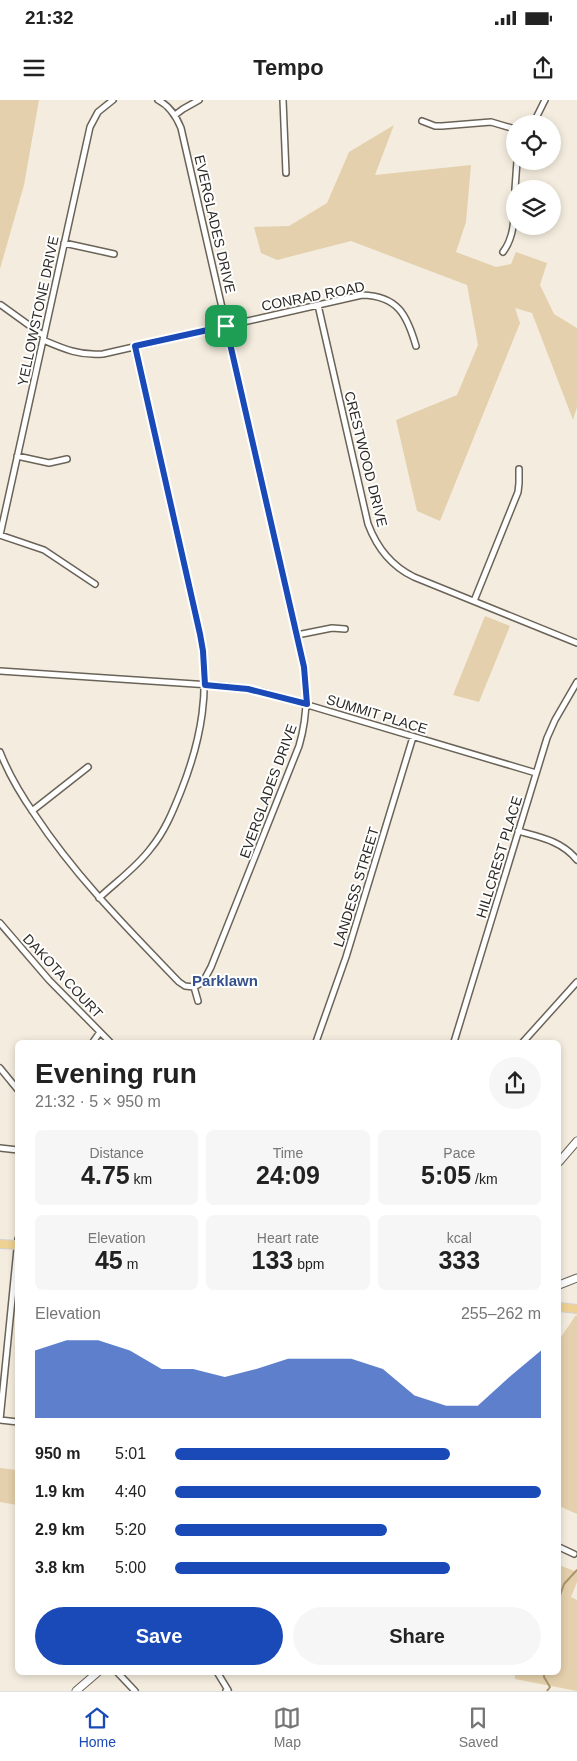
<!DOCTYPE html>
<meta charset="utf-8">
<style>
:root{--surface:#fff;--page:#f6f6f6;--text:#222;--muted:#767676;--line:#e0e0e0;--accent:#1a4ab7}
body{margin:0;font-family:Helvetica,sans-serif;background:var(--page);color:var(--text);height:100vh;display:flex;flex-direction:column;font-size:19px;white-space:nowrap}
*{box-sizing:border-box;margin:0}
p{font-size:16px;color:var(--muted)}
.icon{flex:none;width:28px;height:28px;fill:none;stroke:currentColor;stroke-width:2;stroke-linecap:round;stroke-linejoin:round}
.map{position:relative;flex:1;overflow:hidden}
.sheet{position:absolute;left:15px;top:940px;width:546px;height:635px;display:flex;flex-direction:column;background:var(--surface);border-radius:8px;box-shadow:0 2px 8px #0003}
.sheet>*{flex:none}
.buttons{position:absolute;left:506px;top:15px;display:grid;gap:10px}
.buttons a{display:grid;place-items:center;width:55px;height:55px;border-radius:50%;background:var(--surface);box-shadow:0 2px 8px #0003;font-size:25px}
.pin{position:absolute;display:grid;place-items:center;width:42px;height:42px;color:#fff;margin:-21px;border-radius:10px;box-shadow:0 2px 8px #0006}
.round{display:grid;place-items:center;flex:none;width:52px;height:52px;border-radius:26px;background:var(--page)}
.head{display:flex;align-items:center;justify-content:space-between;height:85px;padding:0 20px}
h1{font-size:28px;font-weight:700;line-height:38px}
.stats{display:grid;grid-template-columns:repeat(3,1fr);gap:8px;height:85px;padding:5px 20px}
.stats div{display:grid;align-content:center;border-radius:8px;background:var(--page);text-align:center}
.stats b{font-size:25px;font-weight:700}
.stats small{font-size:14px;font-weight:400}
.stats p{font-size:14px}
.chart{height:140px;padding:10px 20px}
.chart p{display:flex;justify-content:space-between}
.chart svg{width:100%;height:90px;margin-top:5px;fill:var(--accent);opacity:.7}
.cta{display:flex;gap:10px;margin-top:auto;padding:10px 20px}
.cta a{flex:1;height:58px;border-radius:30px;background:var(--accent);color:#fff;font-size:20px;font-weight:700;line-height:58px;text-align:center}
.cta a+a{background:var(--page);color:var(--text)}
ul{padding:0 20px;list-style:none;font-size:16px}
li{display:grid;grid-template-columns:80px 60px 1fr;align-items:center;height:38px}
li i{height:12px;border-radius:6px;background:var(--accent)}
.status{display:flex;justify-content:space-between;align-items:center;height:35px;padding:0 25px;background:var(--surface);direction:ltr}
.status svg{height:14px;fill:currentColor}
header{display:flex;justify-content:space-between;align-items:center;height:65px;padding:0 20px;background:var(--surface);font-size:22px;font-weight:700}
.dock{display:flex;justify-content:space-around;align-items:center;height:70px;border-top:1px solid var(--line);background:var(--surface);font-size:14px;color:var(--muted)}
.dock a{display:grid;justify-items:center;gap:2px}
.dock .active{color:var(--accent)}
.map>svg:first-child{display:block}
</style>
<div class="status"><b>21:32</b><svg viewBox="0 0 49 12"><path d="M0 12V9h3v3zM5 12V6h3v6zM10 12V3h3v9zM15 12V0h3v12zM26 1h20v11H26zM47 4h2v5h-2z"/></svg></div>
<header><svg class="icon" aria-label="menu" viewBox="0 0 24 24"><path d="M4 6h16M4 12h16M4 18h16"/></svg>Tempo<svg class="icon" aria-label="share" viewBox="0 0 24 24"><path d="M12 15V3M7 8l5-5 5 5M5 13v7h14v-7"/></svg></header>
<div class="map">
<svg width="577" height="1591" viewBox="0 0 577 1591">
<rect width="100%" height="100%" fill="#f4eddf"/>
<path fill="#e4d0ac" d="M0,0H39L24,85L0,169Z
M394,25L375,75L471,65L466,122L456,152L496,167L511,164L516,152L547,163L540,185L554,214L577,228V307L573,320L532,213L515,208L520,223L440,421L417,411L396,320L457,295L478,245L467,185L351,141L277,160L261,153L254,127L289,126L327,103L349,52Z
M485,516L510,526L479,602L453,595Z
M576,1215L577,1216V1414L559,1406V1240Z
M0,1368L17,1370V1405L0,1402Z
M559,1465L577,1472V1482L571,1497L577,1500V1591L515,1579V1573L559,1572Z"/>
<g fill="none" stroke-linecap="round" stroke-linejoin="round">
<path stroke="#ac956b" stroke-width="2" d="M559,1498L564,1484L577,1470
M544,1572V1577L550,1587L547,1591"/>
<g stroke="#6a6357" stroke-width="8">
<path id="street" d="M158,0C170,6 176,16 181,28L304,567C308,595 307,619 299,646L211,867L203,882L194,887
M283,0L286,73
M175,15L183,9L199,0
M422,21L435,26H442L491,22L515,29
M533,24L545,0
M515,89L517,61
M64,143L114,154
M503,152C516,135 514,112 515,92
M1,205L44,236
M318,205L368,424C377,448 391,466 414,477L577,543
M43,240C64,249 80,256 103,254L362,195C398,196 407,215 416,246
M17,356L49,363L67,359
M0,435L90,27L98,12L113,0
M0,435L44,450L95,484
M474,501L518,392L519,383V369
M297,535L332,528L345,529
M0,571L225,586L264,592L536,673
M0,652C9,675 21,695 35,715C76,777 128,829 179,882L185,886L194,887
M32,711L88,667
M518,731C540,737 562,741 577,760
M99,798C116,782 137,767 151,748C165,731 173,711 181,691C202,638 210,590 200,534L135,246
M0,823L49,880L110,942
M194,887L198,901
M93,942L100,932
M316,942L346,857L413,637
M454,942L547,638L555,620L577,582
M523,942L577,882
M0,968L18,990
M0,1048L18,1050
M0,1320L18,1139
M0,1320L18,1322
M559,1447L574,1454
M117,1572L135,1591
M217,1572L228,1590L226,1591"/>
</g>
<g stroke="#6a6357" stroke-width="9">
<path id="secondary" d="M559,1062L577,1041
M559,1185L577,1178
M76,1591L98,1572"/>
</g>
<g stroke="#d1d0cf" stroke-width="10">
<path id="primary" d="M0,1144L18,1145
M559,1207L577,1209"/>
</g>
<use href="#street" stroke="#fff" stroke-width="5"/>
<use href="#secondary" stroke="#fff" stroke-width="7"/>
<use href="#primary" stroke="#eed193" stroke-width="8"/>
</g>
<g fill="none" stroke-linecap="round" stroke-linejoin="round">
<g stroke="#fff" stroke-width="10">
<path id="route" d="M226,226L304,567L307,604L248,589L205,585L203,551L200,534L135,246Z"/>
</g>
<use href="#route" stroke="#1a4ab7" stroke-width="6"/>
</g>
<g text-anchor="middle" stroke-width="4" stroke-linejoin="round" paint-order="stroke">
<g font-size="14" fill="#2d2a25" stroke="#fff">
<text transform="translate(215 124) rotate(77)" y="5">EVERGLADES DRIVE</text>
<text transform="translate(313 196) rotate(-11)" y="5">CONRAD ROAD</text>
<text transform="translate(38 211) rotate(-78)" y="5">YELLOWSTONE DRIVE</text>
<text transform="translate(366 359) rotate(76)" y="5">CRESTWOOD DRIVE</text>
<text transform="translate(377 614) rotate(17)" y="5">SUMMIT PLACE</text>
<text transform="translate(268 691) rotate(-70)" y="5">EVERGLADES DRIVE</text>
<text transform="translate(499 757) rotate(-73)" y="5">HILLCREST PLACE</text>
<text transform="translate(356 787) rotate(-73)" y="5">LANDESS STREET</text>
<text transform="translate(63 876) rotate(47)" y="5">DAKOTA COURT</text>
</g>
<g font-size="15" font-weight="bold" fill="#35518a" stroke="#fff">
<text x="225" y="886">Parklawn</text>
</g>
</g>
</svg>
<div class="buttons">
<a><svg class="icon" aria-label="locate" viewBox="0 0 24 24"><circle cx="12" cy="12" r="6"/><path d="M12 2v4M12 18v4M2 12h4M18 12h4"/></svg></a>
<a><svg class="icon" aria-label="layers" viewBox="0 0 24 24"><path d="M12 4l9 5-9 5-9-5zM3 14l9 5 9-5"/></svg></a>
</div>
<div class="pin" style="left:226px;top:226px;background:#1e9e55"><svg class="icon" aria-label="arrive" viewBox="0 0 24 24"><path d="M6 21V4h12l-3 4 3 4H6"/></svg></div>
<section class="sheet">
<div class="head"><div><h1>Evening run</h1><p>21:32 · 5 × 950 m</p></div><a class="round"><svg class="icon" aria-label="share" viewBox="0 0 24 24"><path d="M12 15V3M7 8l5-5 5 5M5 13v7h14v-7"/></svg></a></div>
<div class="stats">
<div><p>Distance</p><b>4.75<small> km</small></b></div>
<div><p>Time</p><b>24:09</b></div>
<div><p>Pace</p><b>5:05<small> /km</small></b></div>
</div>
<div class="stats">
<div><p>Elevation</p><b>45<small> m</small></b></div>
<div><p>Heart rate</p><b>133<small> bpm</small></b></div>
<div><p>kcal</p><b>333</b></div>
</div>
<div class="chart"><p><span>Elevation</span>255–262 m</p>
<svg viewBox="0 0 160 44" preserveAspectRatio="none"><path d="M0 44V11L10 6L20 6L30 11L40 20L50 20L60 24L70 20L80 15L90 15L100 15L110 20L120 33L130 38L140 38L150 24L160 11V44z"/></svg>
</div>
<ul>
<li><b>950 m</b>5:01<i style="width:75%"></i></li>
<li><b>1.9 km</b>4:40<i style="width:100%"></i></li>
<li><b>2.9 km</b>5:20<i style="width:58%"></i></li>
<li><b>3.8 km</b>5:00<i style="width:75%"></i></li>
</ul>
<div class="cta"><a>Save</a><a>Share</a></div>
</section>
</div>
<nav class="dock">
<a class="active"><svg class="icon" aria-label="home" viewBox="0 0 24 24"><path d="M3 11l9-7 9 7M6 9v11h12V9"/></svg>Home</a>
<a><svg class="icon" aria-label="map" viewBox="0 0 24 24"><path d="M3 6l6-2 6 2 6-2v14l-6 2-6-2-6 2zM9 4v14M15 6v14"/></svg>Map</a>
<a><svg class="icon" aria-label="saved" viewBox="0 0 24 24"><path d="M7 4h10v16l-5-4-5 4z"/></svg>Saved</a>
</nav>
